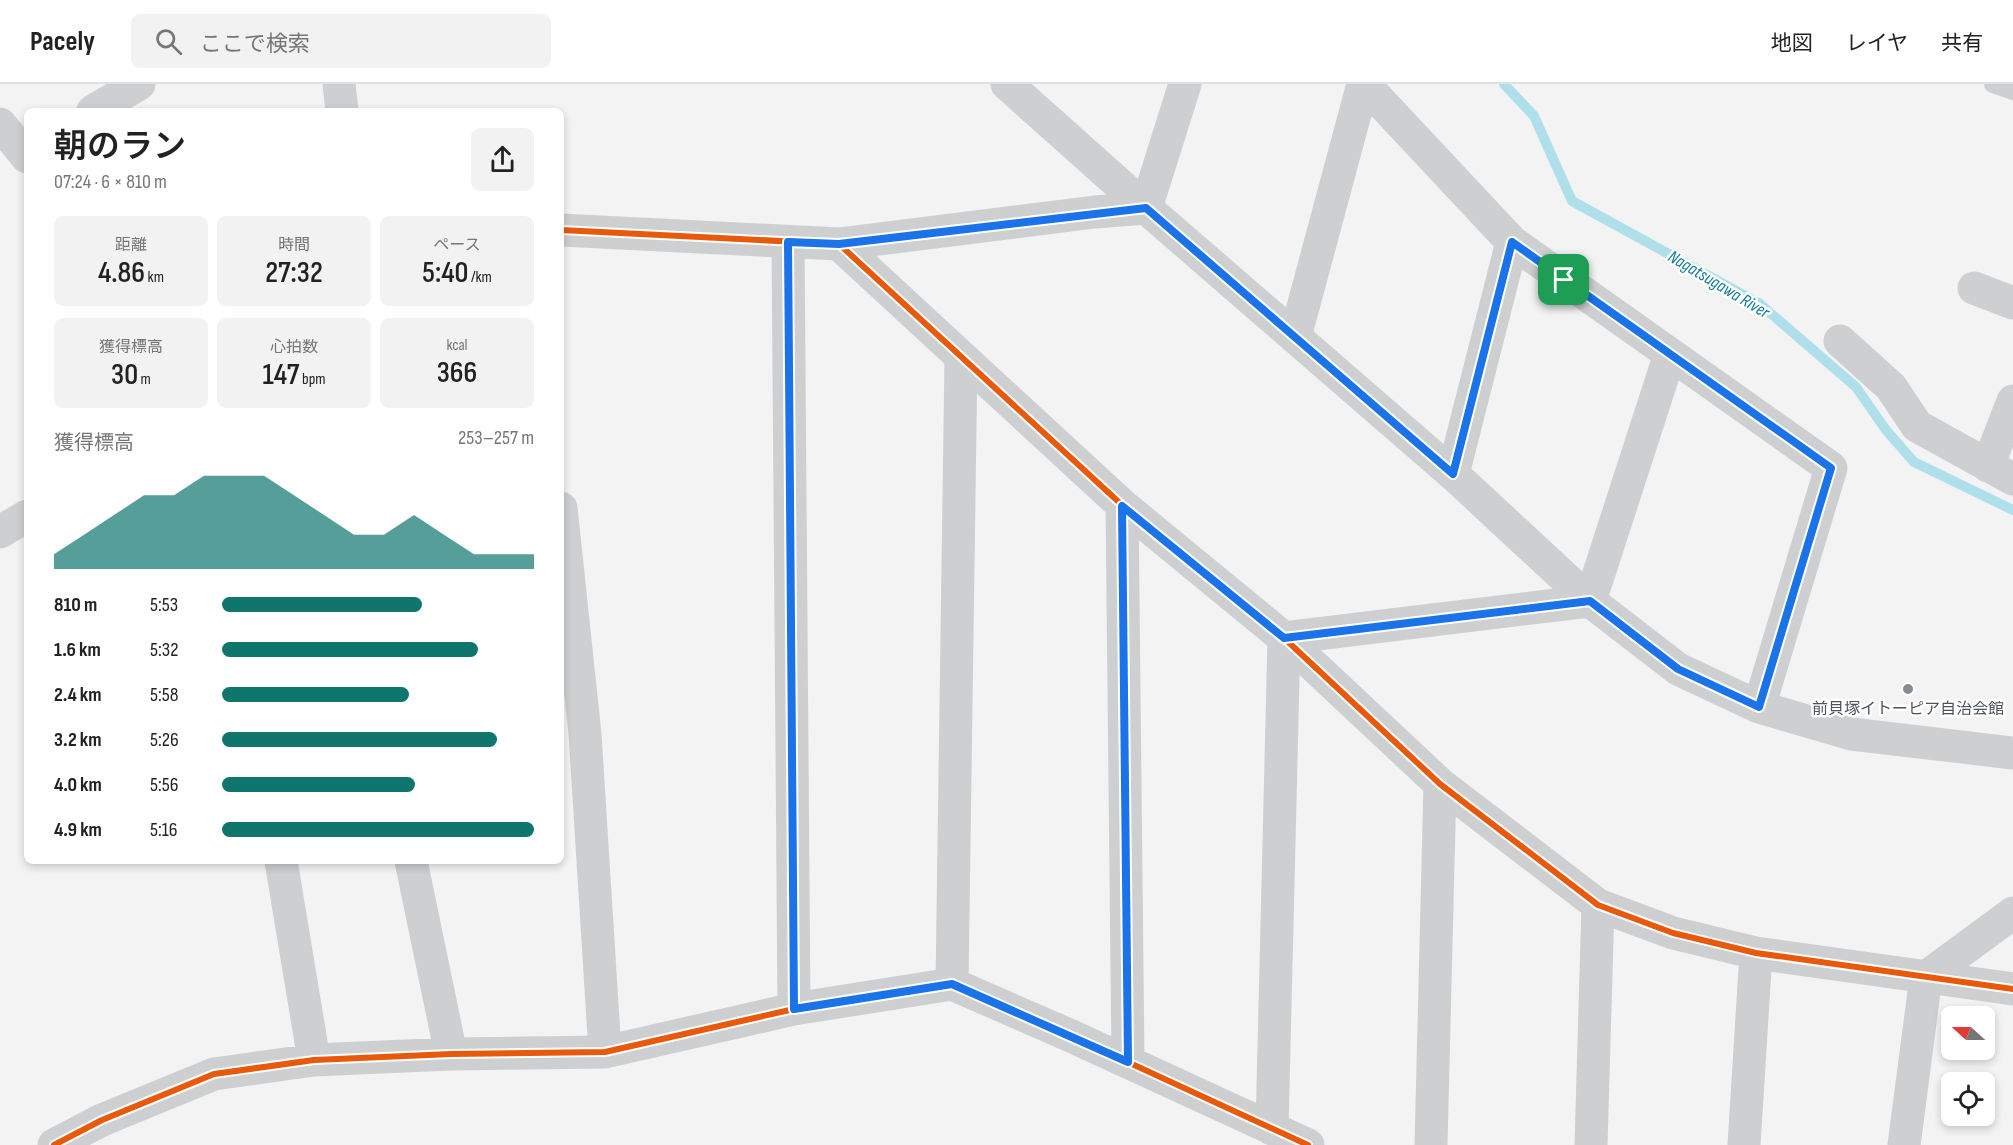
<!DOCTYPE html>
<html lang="ja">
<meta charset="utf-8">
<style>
:root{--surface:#fff;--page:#f2f2f2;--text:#222;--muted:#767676;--line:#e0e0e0;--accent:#0f766e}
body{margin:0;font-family:"Sofia Sans Condensed","Noto Sans JP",sans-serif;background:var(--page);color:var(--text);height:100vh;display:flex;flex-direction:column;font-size:22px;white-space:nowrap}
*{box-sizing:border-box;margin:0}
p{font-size:20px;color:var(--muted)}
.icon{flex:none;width:33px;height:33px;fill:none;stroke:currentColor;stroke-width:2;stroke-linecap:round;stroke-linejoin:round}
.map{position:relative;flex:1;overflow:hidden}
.sheet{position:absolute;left:24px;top:24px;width:540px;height:756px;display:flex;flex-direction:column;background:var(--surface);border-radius:9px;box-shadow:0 3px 9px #0003}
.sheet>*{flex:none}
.needle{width:39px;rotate:291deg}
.tools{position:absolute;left:1941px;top:922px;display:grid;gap:12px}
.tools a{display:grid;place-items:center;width:54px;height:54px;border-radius:9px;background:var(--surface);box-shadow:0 3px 9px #0003;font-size:30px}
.pin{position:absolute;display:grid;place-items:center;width:51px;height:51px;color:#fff;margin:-26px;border-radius:12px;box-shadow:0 3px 9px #0006}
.round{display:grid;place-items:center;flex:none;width:63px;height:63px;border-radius:9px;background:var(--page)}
.headline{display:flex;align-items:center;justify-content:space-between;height:102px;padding:0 30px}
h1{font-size:33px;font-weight:600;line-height:45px}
.stats{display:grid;grid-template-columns:repeat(3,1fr);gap:9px;height:102px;padding:6px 30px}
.stats div{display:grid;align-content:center;border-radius:9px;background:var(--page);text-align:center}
.stats b{font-size:30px;font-weight:600}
.stats small{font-size:16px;font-weight:400}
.stats p{font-size:16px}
.chart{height:168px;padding:12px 30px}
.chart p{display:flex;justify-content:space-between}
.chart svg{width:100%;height:108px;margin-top:6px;fill:var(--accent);opacity:.7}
ul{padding:0 30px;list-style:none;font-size:20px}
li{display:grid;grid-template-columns:96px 72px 1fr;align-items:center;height:45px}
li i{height:15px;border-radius:8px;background:var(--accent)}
header{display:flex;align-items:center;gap:36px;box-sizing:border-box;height:84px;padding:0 30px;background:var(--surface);border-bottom:2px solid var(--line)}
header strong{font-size:28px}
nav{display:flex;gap:33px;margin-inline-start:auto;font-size:21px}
.search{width:420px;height:54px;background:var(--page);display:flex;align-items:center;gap:15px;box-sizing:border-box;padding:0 21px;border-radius:9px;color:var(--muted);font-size:22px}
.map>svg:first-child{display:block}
</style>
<header>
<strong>Pacely</strong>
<div class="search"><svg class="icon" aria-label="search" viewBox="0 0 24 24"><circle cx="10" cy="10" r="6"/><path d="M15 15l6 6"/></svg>ここで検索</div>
<nav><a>地図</a><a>レイヤ</a><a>共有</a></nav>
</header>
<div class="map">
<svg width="2013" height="1061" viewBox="0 0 2013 1061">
<rect width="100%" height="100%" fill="#f3f3f3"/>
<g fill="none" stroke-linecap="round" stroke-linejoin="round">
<path stroke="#b0dfec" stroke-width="10" d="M1504,0L1534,32L1572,117L1760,220L1856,303L1886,346L1914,378L2013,426"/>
<path stroke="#cdcfd1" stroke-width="18" d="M1993,0L2013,7"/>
<path stroke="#cdcfd1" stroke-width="33" d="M339,0L342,27
M1364,0L1512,158L1831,384L1759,623
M93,27L139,0
M0,40L27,73
M561,146L839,160L1122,421L1284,554L1440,700L1598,821L1673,849L1756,869L2013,905
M788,158L794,925
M839,160L1095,128L1146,124L1185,0
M1295,253L1363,0
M1840,257L1891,303L1917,342L2013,395
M1988,382L2013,317
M1453,390L1512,158
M1122,421L1128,978
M561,424L585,650L605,968
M0,448L27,432
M281,777L314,976
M411,777L451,970
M952,900L961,273
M1272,1045L1284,554L1590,517L1670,270
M54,1061L102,1036L214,990L314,976L451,970L605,968L794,925L952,900L1069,951L1308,1061
M1431,1061L1440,700
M1591,1061L1598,821
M1744,1061L1756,869
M1904,1061L1926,893L2013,829"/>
<path stroke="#cdcfd1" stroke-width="33" d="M1007,0L1146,124L1453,390L1590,517L1678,585L1759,623L1851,650L2013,669
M1974,204L2013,219"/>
<g stroke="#fff" stroke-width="10">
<path id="cycleway" d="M561,146L839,160L1122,421L1284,554L1440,700L1598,821L1673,849L1756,869L2013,905
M54,1061L102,1036L214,990L314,976L451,970L605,968L794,925L952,900L1069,951L1308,1061"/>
</g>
<use href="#cycleway" stroke="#e8590c" stroke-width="6"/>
</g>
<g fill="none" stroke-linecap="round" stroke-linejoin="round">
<g stroke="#fff" stroke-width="12">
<path id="route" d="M1146,124L1453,390L1512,158L1831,384L1759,623L1678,585L1590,517L1284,554L1122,422L1128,978L952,900L794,925L788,158L839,160Z"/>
</g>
<use href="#route" stroke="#1a73e8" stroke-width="8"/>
</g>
<circle fill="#868c93" stroke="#fff" stroke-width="2" cx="1908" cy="605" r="6"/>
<g text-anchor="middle" stroke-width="5" stroke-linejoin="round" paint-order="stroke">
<g font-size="16" fill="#4b555f" stroke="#fff">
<text x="1908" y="630">前貝塚イトーピア自治会館</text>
</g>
<g font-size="18" font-style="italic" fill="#137c9a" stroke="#fff">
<text transform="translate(1719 200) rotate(31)" y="6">Nagatsugawa River</text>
</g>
</g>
</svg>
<div class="tools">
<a><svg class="needle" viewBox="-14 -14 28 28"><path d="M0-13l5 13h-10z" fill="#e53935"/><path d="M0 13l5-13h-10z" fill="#767676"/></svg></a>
<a><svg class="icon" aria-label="locate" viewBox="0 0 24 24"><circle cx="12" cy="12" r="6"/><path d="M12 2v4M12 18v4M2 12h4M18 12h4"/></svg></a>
</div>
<div class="pin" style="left:1564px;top:196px;background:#1e9e55"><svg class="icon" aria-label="arrive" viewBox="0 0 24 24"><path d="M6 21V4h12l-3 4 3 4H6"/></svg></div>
<section class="sheet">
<div class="headline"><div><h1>朝のラン</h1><p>07:24 · 6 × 810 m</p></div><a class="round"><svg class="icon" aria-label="share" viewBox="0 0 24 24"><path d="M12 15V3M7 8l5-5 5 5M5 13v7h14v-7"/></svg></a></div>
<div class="stats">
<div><p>距離</p><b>4.86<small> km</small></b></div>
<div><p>時間</p><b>27:32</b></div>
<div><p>ペース</p><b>5:40<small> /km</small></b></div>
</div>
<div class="stats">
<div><p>獲得標高</p><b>30<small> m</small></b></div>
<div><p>心拍数</p><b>147<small> bpm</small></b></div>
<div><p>kcal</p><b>366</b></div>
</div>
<div class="chart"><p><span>獲得標高</span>253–257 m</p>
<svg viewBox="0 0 160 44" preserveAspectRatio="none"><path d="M0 44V38L10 30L20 22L30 14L40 14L50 6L60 6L70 6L80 14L90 22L100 30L110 30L120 22L130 30L140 38L150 38L160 38V44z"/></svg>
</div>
<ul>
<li><b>810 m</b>5:53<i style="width:64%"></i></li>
<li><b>1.6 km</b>5:32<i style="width:82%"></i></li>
<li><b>2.4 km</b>5:58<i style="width:60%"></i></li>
<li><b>3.2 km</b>5:26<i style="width:88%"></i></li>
<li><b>4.0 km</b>5:56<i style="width:62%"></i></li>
<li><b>4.9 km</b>5:16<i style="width:100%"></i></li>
</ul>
</section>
</div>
